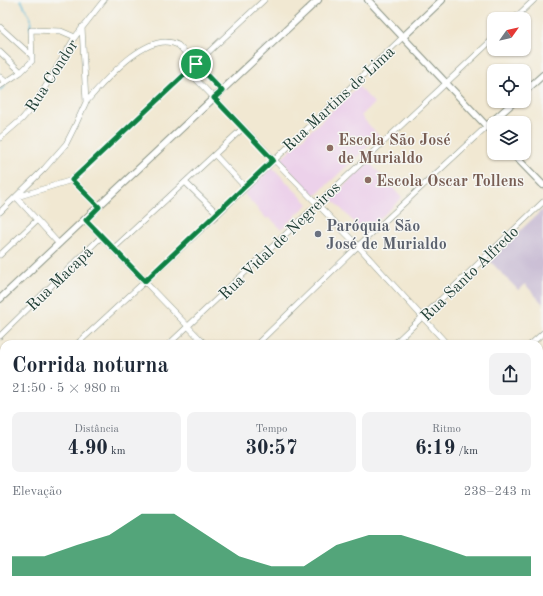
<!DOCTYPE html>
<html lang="pt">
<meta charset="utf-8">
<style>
:root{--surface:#fff;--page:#f2f2f3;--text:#1f2937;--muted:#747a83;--accent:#0b8043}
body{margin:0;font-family:"Old Standard TT",serif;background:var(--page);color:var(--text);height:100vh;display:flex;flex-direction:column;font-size:15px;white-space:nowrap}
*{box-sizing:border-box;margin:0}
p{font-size:13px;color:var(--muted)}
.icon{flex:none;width:22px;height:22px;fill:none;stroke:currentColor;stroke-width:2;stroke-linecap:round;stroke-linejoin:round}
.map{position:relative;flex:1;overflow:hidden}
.details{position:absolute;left:0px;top:340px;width:543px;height:256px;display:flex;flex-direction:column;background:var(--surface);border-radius:12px 12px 0 0;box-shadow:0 1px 3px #0004}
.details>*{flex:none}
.needle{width:26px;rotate:56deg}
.buttons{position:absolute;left:487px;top:12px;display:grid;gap:8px}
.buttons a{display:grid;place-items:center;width:44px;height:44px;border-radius:8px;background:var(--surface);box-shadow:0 1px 3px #0004;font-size:20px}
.pin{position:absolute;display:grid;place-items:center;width:34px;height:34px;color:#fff;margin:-17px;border:2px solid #fff;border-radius:50%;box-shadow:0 1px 4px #0007}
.round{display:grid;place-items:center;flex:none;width:42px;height:42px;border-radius:8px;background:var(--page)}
.headline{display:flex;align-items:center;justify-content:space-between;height:68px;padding:0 12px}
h1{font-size:22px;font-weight:700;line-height:30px}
.figures{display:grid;grid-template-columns:repeat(3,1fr);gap:6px;height:68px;padding:4px 12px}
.figures div{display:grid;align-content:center;border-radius:8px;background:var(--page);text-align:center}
.figures b{font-size:20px;font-weight:700}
.figures small{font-size:11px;font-weight:400}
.figures p{font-size:11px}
.chart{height:112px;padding:8px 12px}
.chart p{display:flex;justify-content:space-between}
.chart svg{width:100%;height:72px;margin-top:4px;fill:var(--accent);opacity:.7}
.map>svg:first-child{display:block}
</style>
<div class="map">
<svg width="543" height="596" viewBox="0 0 543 596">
<rect width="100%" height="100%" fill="#f6f6f2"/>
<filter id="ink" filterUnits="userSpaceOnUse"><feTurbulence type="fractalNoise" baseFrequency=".025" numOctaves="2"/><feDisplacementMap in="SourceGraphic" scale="8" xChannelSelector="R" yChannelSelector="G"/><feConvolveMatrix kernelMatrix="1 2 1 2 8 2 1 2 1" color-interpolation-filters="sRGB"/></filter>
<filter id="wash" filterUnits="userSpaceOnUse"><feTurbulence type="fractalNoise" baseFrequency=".012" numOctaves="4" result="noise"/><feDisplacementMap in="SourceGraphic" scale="16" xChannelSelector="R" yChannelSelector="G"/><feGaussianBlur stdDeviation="0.9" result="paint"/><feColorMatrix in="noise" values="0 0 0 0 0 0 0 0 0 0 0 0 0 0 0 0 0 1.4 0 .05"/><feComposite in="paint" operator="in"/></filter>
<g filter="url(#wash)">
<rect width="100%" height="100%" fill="#f1e8d2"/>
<path fill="#ecd1ea" d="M358,86L374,103L361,116L379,136L315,196L280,160Z
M369,162L402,198L364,233L331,198Z
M272,167L308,204L281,229L269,217L267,219L244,194Z"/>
<path fill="#cbbfd5" d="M543,209V304L525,284L518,290L489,260Z"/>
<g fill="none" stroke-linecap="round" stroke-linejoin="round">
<path stroke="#5cbadb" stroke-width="1.5" d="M21,0L31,19L30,29
M0,90L6,85"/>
</g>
</g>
<g filter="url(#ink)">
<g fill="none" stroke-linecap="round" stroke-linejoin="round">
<g stroke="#889283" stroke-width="6">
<path id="minor" d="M514,19L534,0
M0,27L32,56
M0,52L21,72
M188,71L358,246L447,344
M0,77L6,82
M0,86L21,72L32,61L31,30L61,31L75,37
M86,102C104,82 147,29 178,45L222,91
M0,138L22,119L35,104L75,37L104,0
M215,155L245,187
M72,180L264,0
M185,182L218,214
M16,197L59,244
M17,197L72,180L99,207
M0,212L44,169L66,144L75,126L86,102L82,27
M85,220L205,344
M113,249L243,128
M0,255L37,220
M0,336L101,237
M77,344L218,214L403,37
M169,344L494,38
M257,344L358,246L487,126
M394,344L543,202
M531,344L543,333
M0,390L4,394
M0,414L4,410
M539,442L543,446
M539,466L543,462
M0,503L4,499
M539,587L543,583
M193,592L197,596
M428,592L431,596
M60,596L63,592
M130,596L134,592
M264,596L268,592
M330,596L334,592
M401,596L406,592
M529,596L533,592"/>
</g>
<g stroke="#889283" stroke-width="8">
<path id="tertiary" d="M368,0L494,134
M403,37L442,0
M524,92L543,75
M487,126L515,101
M512,153L543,185
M0,299L318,0"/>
</g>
<use href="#minor" stroke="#fff" stroke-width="5"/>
<use href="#tertiary" stroke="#fff" stroke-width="6"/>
</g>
</g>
<g fill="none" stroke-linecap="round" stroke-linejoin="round" filter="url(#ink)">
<g stroke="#fff" stroke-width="8">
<path id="route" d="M196,64L222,91L214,98L273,160L145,281L86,220L99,207L72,180Z"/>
</g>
<use href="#route" stroke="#0b8043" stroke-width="5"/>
</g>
<g fill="#8d6e63" stroke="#f6f6f2" stroke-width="1.5">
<circle cx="330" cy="148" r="4"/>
<circle cx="368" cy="180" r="4"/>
</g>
<circle fill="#6b7280" stroke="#f6f6f2" stroke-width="1.5" cx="318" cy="234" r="4"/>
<g text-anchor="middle" stroke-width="3" stroke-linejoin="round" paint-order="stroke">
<g font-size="16" fill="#1f3d34" stroke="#f6f6f2">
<text transform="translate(51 75) rotate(-57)" y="6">Rua Condor</text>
<text transform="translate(338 98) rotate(-43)" y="6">Rua Martins de Lima</text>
<text transform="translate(279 240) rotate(-44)" y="6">Rua Vidal de Negreiros</text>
<text transform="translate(469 273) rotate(-44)" y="6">Rua Santo Alfredo</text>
<text transform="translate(59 278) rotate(-44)" y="6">Rua Macapá</text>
</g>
<g font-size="16" font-weight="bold" fill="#785e54" stroke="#f6f6f2" text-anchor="start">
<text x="338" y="145">Escola São José<tspan x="338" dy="18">de Murialdo</tspan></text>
<text x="376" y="186">Escola Oscar Tollens</text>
</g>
<g font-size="16" font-weight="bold" fill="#5b616d" stroke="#f6f6f2" text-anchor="start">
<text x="326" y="231">Paróquia São<tspan x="326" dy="18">José de Murialdo</tspan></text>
</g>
</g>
</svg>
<div class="buttons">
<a><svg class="needle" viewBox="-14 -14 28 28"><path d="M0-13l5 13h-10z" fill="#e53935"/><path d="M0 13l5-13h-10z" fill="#747a83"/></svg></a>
<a><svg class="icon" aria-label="locate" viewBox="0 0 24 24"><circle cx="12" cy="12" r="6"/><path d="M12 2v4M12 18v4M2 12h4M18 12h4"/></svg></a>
<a><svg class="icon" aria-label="layers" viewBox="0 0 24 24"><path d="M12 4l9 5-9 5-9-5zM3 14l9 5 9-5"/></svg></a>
</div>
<div class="pin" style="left:196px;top:64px;background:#1e9e55"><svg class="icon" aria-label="arrive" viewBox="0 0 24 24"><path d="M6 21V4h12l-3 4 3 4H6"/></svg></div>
<section class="details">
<div class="headline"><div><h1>Corrida noturna</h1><p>21:50 · 5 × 980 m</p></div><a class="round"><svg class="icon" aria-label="share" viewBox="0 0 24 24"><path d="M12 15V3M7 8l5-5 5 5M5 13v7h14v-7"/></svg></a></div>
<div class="figures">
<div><p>Distância</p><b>4.90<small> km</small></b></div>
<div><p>Tempo</p><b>30:57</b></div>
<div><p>Ritmo</p><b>6:19<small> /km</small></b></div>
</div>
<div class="chart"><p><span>Elevação</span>238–243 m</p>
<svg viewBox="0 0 160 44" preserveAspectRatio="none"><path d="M0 44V32L10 32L20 25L30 19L40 6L50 6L60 19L70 32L80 38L90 38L100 25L110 19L120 19L130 25L140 32L150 32L160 32V44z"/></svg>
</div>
</section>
</div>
